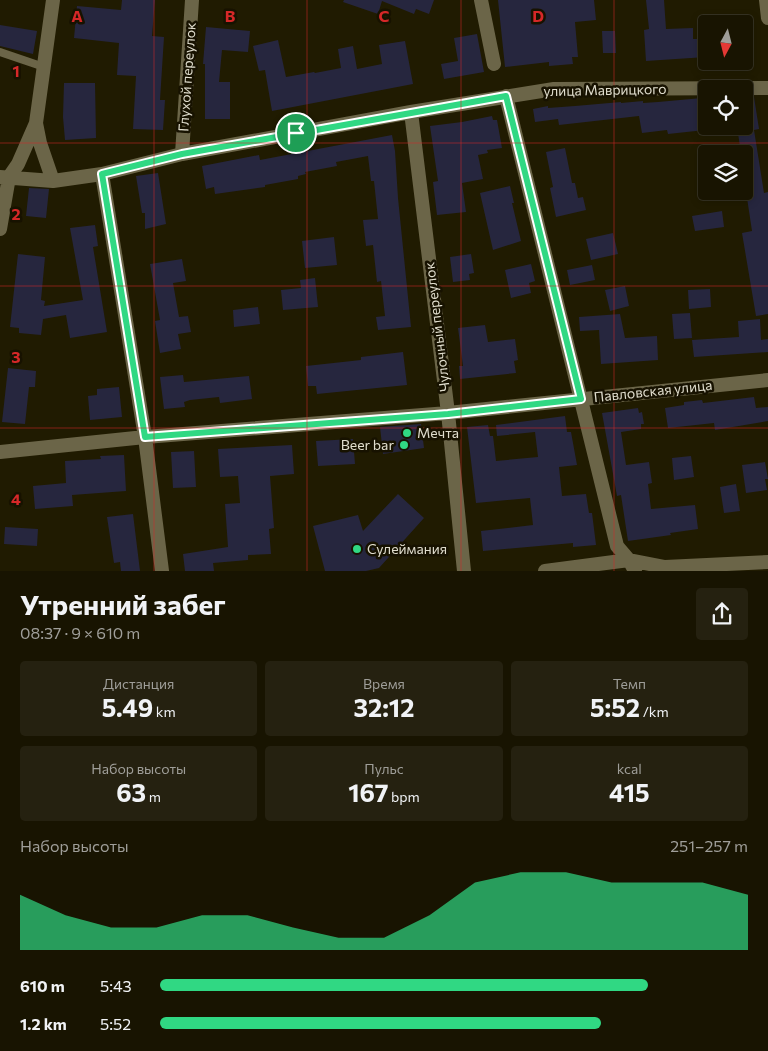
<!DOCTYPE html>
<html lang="ru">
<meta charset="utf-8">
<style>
:root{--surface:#181401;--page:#252110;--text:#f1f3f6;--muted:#9f9e99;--line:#363323;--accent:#30d883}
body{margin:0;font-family:Commissioner,sans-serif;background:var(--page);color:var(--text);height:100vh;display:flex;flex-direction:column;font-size:19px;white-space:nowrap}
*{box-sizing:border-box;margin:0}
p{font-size:16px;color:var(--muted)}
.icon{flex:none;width:28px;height:28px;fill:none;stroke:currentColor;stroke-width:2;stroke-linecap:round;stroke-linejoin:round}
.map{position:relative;height:571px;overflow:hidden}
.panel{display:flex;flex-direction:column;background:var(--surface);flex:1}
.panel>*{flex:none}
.needle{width:32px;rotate:187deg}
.controls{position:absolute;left:698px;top:15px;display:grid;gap:10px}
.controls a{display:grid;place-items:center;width:55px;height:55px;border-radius:5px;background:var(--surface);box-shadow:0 2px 8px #0003,0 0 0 1px var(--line);font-size:25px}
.pin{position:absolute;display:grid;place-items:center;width:42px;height:42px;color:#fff;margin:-21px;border:2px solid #fff;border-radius:50%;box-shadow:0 1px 5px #0007}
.round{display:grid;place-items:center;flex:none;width:52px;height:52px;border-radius:5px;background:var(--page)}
.head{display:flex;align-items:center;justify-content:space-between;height:85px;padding:0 20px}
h1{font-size:28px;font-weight:700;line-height:38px}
.metrics{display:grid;grid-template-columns:repeat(3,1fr);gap:8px;height:85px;padding:5px 20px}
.metrics div{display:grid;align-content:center;border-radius:5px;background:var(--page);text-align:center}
.metrics b{font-size:25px;font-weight:700}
.metrics small{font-size:14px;font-weight:400}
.metrics p{font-size:14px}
.chart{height:140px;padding:10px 20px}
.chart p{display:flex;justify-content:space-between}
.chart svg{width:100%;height:90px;margin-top:5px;fill:var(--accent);opacity:.7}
ul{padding:0 20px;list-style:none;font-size:16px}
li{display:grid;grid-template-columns:80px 60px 1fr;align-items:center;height:38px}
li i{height:12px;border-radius:6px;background:var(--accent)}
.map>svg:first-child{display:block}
</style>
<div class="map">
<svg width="768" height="571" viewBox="0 0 768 571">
<rect width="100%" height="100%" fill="#201b01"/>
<path fill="#26263e" d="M122,0H155L152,36L164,37L160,100H165L163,130L133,129L136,76L117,75L119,43L74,38L77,6L121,10Z
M344,0H434L429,14L416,9L414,14L382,1L378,14L343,2Z
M498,0H594L596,20L575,22L578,57H572L573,64L549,66V62L505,67Z
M646,0H664L666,29L693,28V39H706V57L646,61L644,30L649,29Z
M0,25L37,31L33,54L0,46Z
M206,27L250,31L248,52L222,50L219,82H230V119H205V64H203Z
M602,31H615L616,53H603Z
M477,34L484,72L444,79L441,64L458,61L454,38Z
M278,40L286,77L314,72L315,73L341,68L338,49L353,46L357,69L382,64L379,45L405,41L413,84L272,111L265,70L259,71L253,46Z
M64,83H95L96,138L65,140L63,117Z
M744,97H754L759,129L754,130L764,193L768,192V314L756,316L742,233L752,231L744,178V154H741L737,126H744Z
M702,98L705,130L668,134L667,130L642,133L639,116L559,125L558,119L535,122L533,109L548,106V108L575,106L621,102V103L643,101V103L658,102Z
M492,116L493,120H497L502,148L487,150L488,153L478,155L483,179L462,183L466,212L437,215L433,182L438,181L430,126L462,122Z
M392,135L395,151L398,198L411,327L378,330L376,317L385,316L381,281L377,282L373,245L366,246L363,220L378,219L374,181H371L368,156L336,162L337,166L305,172L306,174L298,176V179L265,185V187L215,194L214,187L206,189L202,166L259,155L260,160Z
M565,148L572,183H575L578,198L583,197L586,210L556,217L550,188L553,187L546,152Z
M158,173L166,224L145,229V213H142L136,176Z
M510,186L514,203H512L521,241L493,250L480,193Z
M29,188L49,189L46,218L26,216Z
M722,211L724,227L695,231L692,216Z
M95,225L98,246L93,247L107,332L70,338L66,315L43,319L41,335L19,333V328L10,327L18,254L45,257L41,300L45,301L44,306L83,300L70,228Z
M613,233L618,254L591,260L586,239Z
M334,237L337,265L305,268L302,241Z
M471,254L474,273L469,274L470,280L453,282L450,257Z
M182,259L186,281L173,283L179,317L188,316L191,332L178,334L181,349L160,353L155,321L160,320L150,264Z
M531,264L535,281L529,283L531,293L511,298L505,270Z
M592,265L595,280L570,285L567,270Z
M315,278L318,307L283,310L281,290L301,288L300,280Z
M625,286L629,306L610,311L605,290Z
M710,289L711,307L689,309L688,290Z
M258,307L260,324L234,327L233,310Z
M690,313L692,338L674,339L672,314Z
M620,314L625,338L657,336L658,360L601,364L599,330L580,331L579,317Z
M760,319L761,340L768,339V352L694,357L692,340L739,337L738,321Z
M485,325L488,342L515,339L518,360L514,361L516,373L460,379L459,366H463L458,328Z
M403,352L407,385L317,394L316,386H308L306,366L361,360V357Z
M8,368L36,371L35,387H29L25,424L2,422Z
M183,375L184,382L249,376L252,399L220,403L219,397L190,400L184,402L185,407L164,409L160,377Z
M119,387L122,417L90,420L88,396L97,395V389Z
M754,397L756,408L768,407V421L715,430L714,423L668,428L665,408L684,405V402L702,400L703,403Z
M638,408L639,413L642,412L644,424H641V429L621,432L626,465L649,462L652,483L648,484L651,509L695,505L698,529L670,533L671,535L628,541L621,495L617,496L602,413Z
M565,416L567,432H571L577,465L559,467L562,496L586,494L589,513H592L596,545L573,547V543L483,551L481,531L533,525L530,498L476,503L467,427L488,425L490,436H493L496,461L538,457L535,432L497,436L496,425Z
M421,424L424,448L383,454L380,427Z
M353,439L355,464L318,466L316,441Z
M292,445L294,474L270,476L274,528L269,529L271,554L248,555V560L213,563L214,571H185L183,554L228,547L225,504L240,503L238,476L220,477L218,449Z
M194,451L196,487L173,488L171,452Z
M124,455L126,491L72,495L73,506L35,509L33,486L66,483L65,461L101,459L100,456Z
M691,456L694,477L674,480L672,458Z
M765,462L768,479H765L767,490L746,493L742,465Z
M736,484L740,511L724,513L720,487Z
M398,494L424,518L379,568L366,571H325L313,526L358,515L363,531Z
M133,514L140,571H121L120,562L114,563L107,517Z
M5,527L38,529L37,546L4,544Z"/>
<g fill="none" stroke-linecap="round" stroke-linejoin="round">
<path stroke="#6b6548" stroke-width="8" d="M0,52L44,67"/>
<path stroke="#6b6548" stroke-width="14" d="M481,0L494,64
M766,0L768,18
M506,96L617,546L629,560L635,571
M411,112L448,413L464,571
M36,123L40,143L53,181
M182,154L192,0
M102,174L145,437L162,571
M0,177L53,181L102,174L182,154L411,112L554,89L768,88
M0,229L9,177L18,164L36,123L53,0
M0,452L145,437L448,413L768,380
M545,571L629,560L665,567L768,562"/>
</g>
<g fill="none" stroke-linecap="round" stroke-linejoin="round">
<g stroke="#fff" stroke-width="10">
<path id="route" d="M506,96L581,399L448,414L145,437L102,174L182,154Z"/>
</g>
<use href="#route" stroke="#30d883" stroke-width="6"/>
</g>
<path fill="none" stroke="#d62828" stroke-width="1" stroke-opacity="0.55" d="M154,0V571M307,0V571M461,0V571M614,0V571M0,143H768M0,286H768M0,428H768"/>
<g fill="#30d883" stroke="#171200" stroke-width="2">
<circle cx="407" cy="433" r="5"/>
<circle cx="404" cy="445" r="5"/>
<circle cx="357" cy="549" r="5"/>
</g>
<g text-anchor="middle" stroke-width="5" stroke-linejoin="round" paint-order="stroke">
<g font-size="14" fill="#e0ddcd" stroke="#171200">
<text transform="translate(187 77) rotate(-86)" y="5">Глухой переулок</text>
<text transform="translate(605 90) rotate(-1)" y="5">улица Маврицкого</text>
<text transform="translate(437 327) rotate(-97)" y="5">Чулочный переулок</text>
<text transform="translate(653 391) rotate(-6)" y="5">Павловская улица</text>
</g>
<g font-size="14" fill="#e0ddcd" stroke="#171200" text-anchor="start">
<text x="417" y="438">Мечта</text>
<text x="394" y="450" text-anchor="end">Beer bar</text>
<text x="367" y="554">Сулеймания</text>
</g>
</g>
<g font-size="16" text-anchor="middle" font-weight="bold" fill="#d62828" stroke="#171200" stroke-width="5" stroke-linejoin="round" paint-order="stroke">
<text x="77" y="22">A</text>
<text x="230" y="22">B</text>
<text x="384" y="22">C</text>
<text x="538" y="22">D</text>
<text x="16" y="77">1</text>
<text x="16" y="220">2</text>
<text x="16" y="363">3</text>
<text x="16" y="505">4</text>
</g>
</svg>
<div class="controls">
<a><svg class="needle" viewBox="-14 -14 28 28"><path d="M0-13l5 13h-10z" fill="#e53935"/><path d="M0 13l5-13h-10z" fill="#9f9e99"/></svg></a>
<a><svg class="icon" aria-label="locate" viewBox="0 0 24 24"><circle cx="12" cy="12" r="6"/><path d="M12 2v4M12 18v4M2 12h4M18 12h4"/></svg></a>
<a><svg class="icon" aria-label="layers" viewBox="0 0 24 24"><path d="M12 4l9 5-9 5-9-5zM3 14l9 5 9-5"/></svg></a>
</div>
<div class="pin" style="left:296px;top:133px;background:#1e9e55"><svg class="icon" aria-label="arrive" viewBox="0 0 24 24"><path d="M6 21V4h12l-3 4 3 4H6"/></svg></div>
</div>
<section class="panel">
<div class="head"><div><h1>Утренний забег</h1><p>08:37 · 9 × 610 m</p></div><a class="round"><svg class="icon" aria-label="share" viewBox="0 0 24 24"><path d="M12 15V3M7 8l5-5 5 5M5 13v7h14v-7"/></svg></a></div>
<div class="metrics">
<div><p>Дистанция</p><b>5.49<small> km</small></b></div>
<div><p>Время</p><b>32:12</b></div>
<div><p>Темп</p><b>5:52<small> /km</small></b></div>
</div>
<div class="metrics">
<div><p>Набор высоты</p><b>63<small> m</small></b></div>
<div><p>Пульс</p><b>167<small> bpm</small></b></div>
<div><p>kcal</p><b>415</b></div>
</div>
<div class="chart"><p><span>Набор высоты</span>251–257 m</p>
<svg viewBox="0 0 160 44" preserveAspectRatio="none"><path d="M0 44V17L10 27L20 33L30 33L40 27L50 27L60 33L70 38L80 38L90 27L100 11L110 6L120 6L130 11L140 11L150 11L160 17V44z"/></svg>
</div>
<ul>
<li><b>610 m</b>5:43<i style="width:83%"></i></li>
<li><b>1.2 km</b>5:52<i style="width:75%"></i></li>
</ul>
</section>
